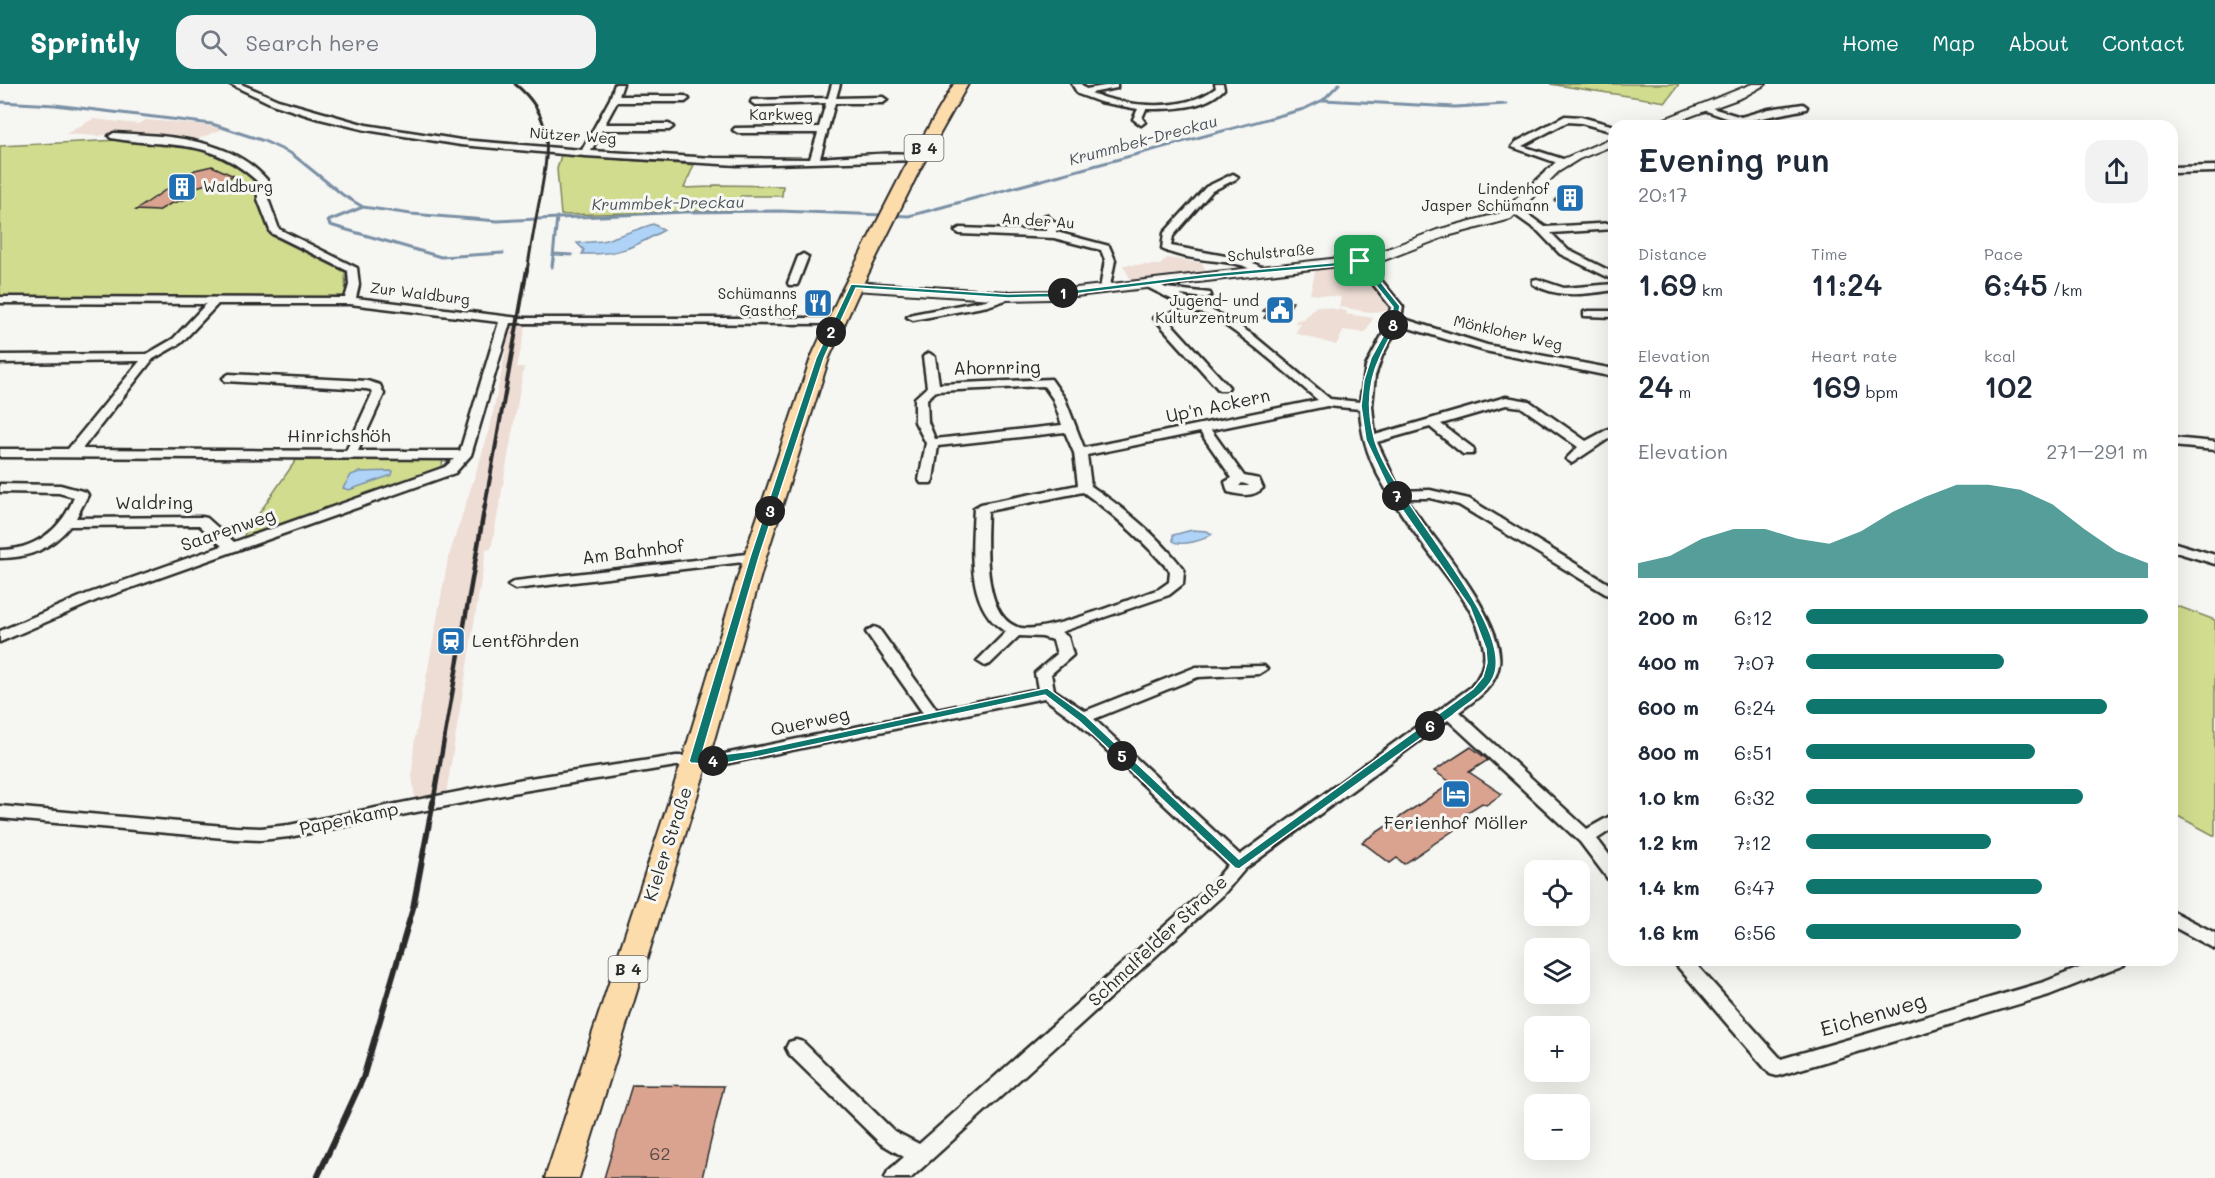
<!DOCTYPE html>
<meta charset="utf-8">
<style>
:root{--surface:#fff;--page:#f2f2f3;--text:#1f2937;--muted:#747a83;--accent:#0f766e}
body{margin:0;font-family:Mali,sans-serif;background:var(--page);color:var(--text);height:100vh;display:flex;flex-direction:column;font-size:22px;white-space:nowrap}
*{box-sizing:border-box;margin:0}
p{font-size:20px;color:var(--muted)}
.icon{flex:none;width:33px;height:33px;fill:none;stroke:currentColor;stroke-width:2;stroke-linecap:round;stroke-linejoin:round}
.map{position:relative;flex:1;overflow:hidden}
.panel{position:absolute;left:1608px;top:36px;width:570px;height:846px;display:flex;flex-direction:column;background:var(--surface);border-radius:18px;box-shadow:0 6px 24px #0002}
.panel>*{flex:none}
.fabs{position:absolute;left:1524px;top:776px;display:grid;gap:12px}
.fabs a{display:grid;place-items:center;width:66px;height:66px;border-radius:12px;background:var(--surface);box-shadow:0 6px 24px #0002;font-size:30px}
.pin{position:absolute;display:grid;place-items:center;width:51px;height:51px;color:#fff;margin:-26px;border-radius:12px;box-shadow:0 3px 9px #0006}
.km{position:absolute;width:30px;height:30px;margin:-15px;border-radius:50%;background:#222;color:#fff;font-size:16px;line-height:30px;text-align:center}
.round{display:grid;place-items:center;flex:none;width:63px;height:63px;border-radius:18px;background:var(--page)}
.summary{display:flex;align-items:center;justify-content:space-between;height:102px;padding:0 30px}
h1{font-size:33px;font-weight:600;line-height:45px}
.metrics{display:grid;grid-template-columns:repeat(3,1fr);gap:9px;height:102px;padding:6px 30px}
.metrics div{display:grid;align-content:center}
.metrics b{font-size:30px;font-weight:600}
.metrics small{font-size:16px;font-weight:400}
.metrics p{font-size:16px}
.chart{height:168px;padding:12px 30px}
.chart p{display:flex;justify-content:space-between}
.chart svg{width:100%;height:108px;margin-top:6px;fill:var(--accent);opacity:.7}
ul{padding:0 30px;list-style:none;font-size:20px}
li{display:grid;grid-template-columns:96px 72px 1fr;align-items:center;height:45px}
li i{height:15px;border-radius:8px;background:var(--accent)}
header{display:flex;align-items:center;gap:36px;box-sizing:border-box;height:84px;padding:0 30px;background:var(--accent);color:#fff}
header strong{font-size:28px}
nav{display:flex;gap:33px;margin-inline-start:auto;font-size:21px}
.search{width:420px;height:54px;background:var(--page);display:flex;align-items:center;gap:15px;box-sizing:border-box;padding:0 21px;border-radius:18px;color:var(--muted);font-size:22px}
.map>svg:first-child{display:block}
</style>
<header>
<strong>Sprintly</strong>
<div class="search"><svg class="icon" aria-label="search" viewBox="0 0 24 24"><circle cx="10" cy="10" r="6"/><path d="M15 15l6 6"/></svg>Search here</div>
<nav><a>Home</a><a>Map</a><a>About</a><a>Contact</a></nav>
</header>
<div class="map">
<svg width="2215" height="1094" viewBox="0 0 2215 1094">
<rect width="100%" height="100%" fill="#f6f6f2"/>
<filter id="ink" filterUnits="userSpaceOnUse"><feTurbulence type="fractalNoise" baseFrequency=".0167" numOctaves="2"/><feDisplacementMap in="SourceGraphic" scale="12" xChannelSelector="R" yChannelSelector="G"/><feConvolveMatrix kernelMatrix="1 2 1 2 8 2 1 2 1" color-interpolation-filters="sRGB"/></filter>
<g filter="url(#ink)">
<path fill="#edddd5" d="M93,35L138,40L146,36L207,41L223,45L195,56L115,49L98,52L66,50Z
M1167,174L1202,179L1207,188L1131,196L1123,181H1160Z
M1350,183L1357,184L1385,217L1388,227L1370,228L1339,223L1341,213L1310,210L1316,185Z
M1316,222L1347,227L1346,230L1373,234L1365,249L1344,246L1336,261L1295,249L1301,240L1295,239L1297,236L1304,235Z
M511,241L526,242L517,283H524L498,428L491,465L486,466L446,710L415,716L412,690L414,661L448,475L489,348Z"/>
<path fill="#d1dc8f" stroke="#7e845d" stroke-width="1.5" d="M1550,0H1679L1666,18Z
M119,56L198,63L251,90L272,152L345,188L346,215L0,213V62Z
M561,71L694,81L684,104L712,103L714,101L783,102L782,112H741L735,126L561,131L557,85Z
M296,376H442L443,387L242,454Z
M2172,520L2215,536V752L2172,729Z"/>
<path fill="#afd3f7" stroke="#7a90a5" stroke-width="1.5" d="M653,140L664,146C633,164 618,171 582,170L584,166L577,159L603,157Z
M393,387L392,391L349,406L343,404L351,391L359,388Z
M1192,446L1207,447L1212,450C1205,456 1181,463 1173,457V451Z"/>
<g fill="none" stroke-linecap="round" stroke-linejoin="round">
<path stroke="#7a90a5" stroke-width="3" d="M1324,16L1455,23L1507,20
M0,18L55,21L212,40L264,57L292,70L343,111L363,123L411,130L498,137L685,128L779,127L909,132L1304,25L1323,16L1339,0
M363,123L328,137L330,141L441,173L503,169
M557,133L552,183L554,170L572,171"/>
</g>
<path fill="#d9a390" stroke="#2b2b2b" stroke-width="1.5" d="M212,82L234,92L186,106L196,112L170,120L158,127L136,126L195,86Z
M1562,105L1578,108L1572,120L1555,117Z
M1272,215L1293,218L1281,237L1264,234L1268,228L1263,227Z
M1471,663L1488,676L1469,688L1502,710L1486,721L1482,719L1463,731L1469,736L1404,780L1397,774L1390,779L1362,758L1452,699L1434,687Z
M632,1001L724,1002L702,1094H604Z"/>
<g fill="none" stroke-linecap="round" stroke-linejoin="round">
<g stroke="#2b2b2b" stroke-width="5">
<path id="minor" d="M230,0H241L278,16L366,41L461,56L582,66L610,15L615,0H623L619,12H685L689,15L685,18H617L605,40H669L673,43L669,46H602L591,67L714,74L810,75L818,49H738L733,46L735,44L819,43L826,19L755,21L751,18L752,16L828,14L832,0H840L836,14L883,13L887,16L883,19H835L820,74C838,73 911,65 923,73L918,76L737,81L585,72L461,61L366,46L316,34L272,20Z
M1072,0H1081L1086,5L1117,0V4L1091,9C1127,23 1183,29 1216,4L1215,0H1223L1224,5C1205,25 1172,25 1146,25L1142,34L1145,38L1141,41L1133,35L1138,25L1100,18L1078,10Z
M1803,20L1807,23L1806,25L1747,37L1752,42H1743L1738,38L1698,24L1702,21L1741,33L1769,25Z
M1565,32L1581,33L1614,42V48L1581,39L1567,38L1522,62L1569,77V81L1566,82L1512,63L1516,58Z
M114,49C166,52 230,53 267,96L268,115L279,145L357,184L359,201L356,214L519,234H836L842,237L836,240L510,239L471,371L455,389L97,516L0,558V547L87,510L222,462L199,441L70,442C51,465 29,474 0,474V466C34,466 62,446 74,413L59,409L0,408V400L60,401L86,408L88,411L76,434L202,433L207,434L234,458L445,383L454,375L0,373V365H68L140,277L0,279V271L147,270L173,255L206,220L0,219V213L345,214L349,201L348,187L271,149L258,115L257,97C207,51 170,65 111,54L109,52ZM218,220H350L499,238L460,367H358L384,310L380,301L367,297L229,290L223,294L225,297L366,305L371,306L372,310L346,367L82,365L153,275L181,259Z
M2215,82V88L2172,89V83Z
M1233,90L1238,93L1236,95L1212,107L1173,152L1171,162L1247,176L1263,184V188C1254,190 1249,183 1241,181C1216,175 1186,177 1162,165L1164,149L1206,103Z
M1511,124H1519L1545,143L1614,139V145L1551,149L1568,166L1614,189V196L1560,170L1539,148L1511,128Z
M1046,131L1057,140L1056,148L1109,162L1115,176L1109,207H1101L1100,205L1105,176L1101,166L1054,154L960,150L955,147L960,144L1046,147L1047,141L1041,134Z
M803,170L808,173L798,199L797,201H789L788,199L798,173Z
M1360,174L1364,175L1403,223L1401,234L1487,261L1614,285V293L1485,267L1399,241L1382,272L1375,292L1372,322L1375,351L1506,313L1529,317L1586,357L1614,342V351L1572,379L1566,375L1578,363L1521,323L1506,321L1441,340L1473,364L1474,367L1473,370H1463L1430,343L1377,358L1400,407L1430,406L1469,415L1614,503V513L1609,512L1459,421L1430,414H1405C1430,451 1511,541 1498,585C1493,605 1475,616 1459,628L1587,745L1614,730V744L1597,755L1614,777V796L1608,795L1580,758L1448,636L1245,785L1222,812L911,1094H885L888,1087L904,1073L880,1059L789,970L786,964L789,958L796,956L803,958L894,1047L919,1060L1210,802L1228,781L1077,638L1044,614L715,682H676L523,707L289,753L261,756L235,755L0,734V722L235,743L261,744L289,741L523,695L676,672H715L923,629L866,548L874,543L879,545L937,626L1038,605L1035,589L1057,570L1053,556L1042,553L1019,552L990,580L985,582L977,577L1006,548C965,524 972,464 974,424L981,420L1078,401L1074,369L1065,348L938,362L933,396L931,399H921L919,396L926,359L915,338V314L927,303L923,273L925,271L929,269L935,273L939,300L1051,295L1065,315L1084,364L1318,316C1296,298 1224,232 1200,229C1191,228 1177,234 1168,236L1229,303L1227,306H1219L1154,234L1156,232L1191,225L1143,201V197H1151L1166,204L1210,209L1211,211L1206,214L1180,211L1225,233L1253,251L1330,315L1360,318L1366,282L1387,242L1391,223L1355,177ZM1044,302L1053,315L1062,341L935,355L928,338L927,315L936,307ZM1327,322L1360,325C1361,349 1367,370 1378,391C1393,419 1412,445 1431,471C1451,498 1480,531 1484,566C1486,581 1481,592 1471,603L1240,771L1094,635L1198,593L1259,590L1267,585L1264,582L1196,583L1085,627L1054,606L1051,590L1073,571L1068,553L1061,548L1169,511L1183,500L1184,486C1160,453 1125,425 1091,402L1087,371L1200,348L1232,394L1225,398L1228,408C1241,411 1252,414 1263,404L1259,395L1244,392L1211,346ZM1242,399L1248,401L1249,402H1239ZM1083,408C1115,431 1143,457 1170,487L1169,498L1159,505C1130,515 1047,549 1021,544C981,536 987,456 988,427Z
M1537,195L1564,204L1614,200V206C1587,210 1558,215 1533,200V196Z
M1008,209L1013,212L1012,214L988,222L913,236L907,233L913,230L986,216Z
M1588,227H1614V233L1584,232V228Z
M2172,354L2215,358V366L2172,362Z
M2172,458L2215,471V480L2172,467Z
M755,469L760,470L762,473L760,476L515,505L508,501L515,497Z
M2172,827L2215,849V865L2172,842Z
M1672,876H1692L1781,975L2044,898L2099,876H2127L2125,881L2049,911L1777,992L1770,990Z"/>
</g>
<g stroke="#2b2b2b" stroke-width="4">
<path id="tertiary" d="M1752,0H1766L1743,13L1664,42H1647Z
M1614,53V61L1579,75L1558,88L1511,135L1447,152L1382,177L1050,215L1008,216L854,206L847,202L854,198L1008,208L1050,207L1374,170L1437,146L1501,129L1556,78Z"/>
</g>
<g stroke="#2b2b2b" stroke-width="4">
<path id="primary" d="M954,0H968L920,85L857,212L829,274L766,473L708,677L579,1094H545L682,677L744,473L811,274L839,212L904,85Z"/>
</g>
<use href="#minor" fill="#f6f6f2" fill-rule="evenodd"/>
<use href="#tertiary" fill="#f6f6f2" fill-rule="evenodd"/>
<use href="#primary" fill="#fddcac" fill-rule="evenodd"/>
<path stroke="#2b2b2b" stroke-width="3" d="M515,0C556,33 548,69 540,114C535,138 531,163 527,187"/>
<path stroke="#2b2b2b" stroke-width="4" d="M485,422L527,185"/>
<path stroke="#2b2b2b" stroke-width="4.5" d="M433,719L485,421"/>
<path stroke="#2b2b2b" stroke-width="6" d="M317,1094L363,994L413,824L433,718"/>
</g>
</g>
<path fill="#0f766e" stroke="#fff" stroke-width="1.5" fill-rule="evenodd" d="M1363,176L1400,222C1398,242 1388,255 1380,273C1368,298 1367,326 1374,353C1388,414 1519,541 1493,594C1485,610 1466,620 1453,631L1239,785L1235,784L1079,637L1045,611L752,674L715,681L691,679L689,677L750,473L816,274L851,200L1008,210L1050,209L1206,190ZM1359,180L1393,223L1392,236L1371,274L1364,296L1361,322L1366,356L1392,411L1470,523L1486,565L1487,579L1483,593L1473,605L1239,775L1086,632L1047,604L752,667L701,673L759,473L824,274L856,204L1008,214L1050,213L1206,194Z"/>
<defs>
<g id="building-square" transform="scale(1.5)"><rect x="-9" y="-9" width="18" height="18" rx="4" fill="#1f6fb2" stroke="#f6f6f2"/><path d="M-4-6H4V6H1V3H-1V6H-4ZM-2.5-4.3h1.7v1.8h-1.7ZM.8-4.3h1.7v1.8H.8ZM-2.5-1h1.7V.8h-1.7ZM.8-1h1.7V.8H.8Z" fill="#fff"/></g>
<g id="restaurant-square" transform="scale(1.5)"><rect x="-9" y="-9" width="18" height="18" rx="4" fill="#1f6fb2" stroke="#f6f6f2"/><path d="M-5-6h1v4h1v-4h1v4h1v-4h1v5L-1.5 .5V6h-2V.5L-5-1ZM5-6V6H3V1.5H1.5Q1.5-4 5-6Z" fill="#fff"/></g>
<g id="civic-square" transform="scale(1.5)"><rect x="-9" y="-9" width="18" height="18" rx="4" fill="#1f6fb2" stroke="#f6f6f2"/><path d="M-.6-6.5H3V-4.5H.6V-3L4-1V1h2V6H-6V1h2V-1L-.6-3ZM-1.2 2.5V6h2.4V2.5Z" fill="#fff"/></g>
<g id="station-square" transform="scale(1.5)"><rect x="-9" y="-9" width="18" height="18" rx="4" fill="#1f6fb2" stroke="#f6f6f2"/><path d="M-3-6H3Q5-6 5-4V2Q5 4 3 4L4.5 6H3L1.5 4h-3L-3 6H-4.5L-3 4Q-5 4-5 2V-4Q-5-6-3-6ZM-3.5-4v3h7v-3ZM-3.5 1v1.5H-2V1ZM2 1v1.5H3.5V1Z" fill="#fff"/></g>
<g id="hotel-square" transform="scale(1.5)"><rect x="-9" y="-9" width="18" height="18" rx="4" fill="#1f6fb2" stroke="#f6f6f2"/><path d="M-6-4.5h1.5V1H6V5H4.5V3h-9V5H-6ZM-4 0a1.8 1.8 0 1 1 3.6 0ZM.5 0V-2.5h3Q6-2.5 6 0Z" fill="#fff"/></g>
</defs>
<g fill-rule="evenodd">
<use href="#building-square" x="182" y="103"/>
<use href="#building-square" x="1570" y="114"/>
<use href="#restaurant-square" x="818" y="219"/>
<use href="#civic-square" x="1280" y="226"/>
<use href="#station-square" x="451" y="557"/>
<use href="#hotel-square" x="1456" y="710"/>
</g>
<g text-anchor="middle" stroke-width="6" stroke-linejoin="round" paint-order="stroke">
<g font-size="15" fill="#2b2b2b" stroke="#f6f6f2">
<text x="781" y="36">Karkweg</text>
<text transform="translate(573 52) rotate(4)" y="5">Nützer Weg</text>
<text transform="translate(1038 137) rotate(4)" y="5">An der Au</text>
<text transform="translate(1271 169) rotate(-5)" y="5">Schulstraße</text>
<text transform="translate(420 210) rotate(7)" y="5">Zur Waldburg</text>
<text transform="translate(1508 249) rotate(13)" y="5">Mönkloher Weg</text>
</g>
<g font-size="15" fill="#2b2b2b" stroke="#f6f6f2" text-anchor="end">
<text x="203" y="108" text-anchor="start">Waldburg</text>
<text x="1549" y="110">Lindenhof<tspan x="1549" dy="17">Jasper Schümann</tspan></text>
<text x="797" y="215">Schümanns<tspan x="797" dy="17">Gasthof</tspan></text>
<text x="1259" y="222">Jugend- und<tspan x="1259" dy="17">Kulturzentrum</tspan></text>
</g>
<g font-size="16" font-style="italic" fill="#4c555e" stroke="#f6f6f2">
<text transform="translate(1143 56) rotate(-15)" y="6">Krummbek-Dreckau</text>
<text transform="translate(668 119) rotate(-1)" y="6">Krummbek-Dreckau</text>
</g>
<g fill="#f6f6f2" stroke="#686867" stroke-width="1.5">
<rect x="904.5" y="51" width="39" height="26" rx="4.5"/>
<rect x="608.5" y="872" width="39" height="26" rx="4.5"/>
</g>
<g font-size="16" font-weight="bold" fill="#2b2b2b">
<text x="924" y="70">B 4</text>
<text x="628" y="891">B 4</text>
</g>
<g font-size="18" fill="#2b2b2b" stroke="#f6f6f2">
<text transform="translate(997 284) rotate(-1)" y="6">Ahornring</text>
<text transform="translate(1218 322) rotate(-12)" y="6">Up'n Ackern</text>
<text x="339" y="358">Hinrichshöh</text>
<text x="154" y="425">Waldring</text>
<text transform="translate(228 446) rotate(-19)" y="6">Saarenweg</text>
<text transform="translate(633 468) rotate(-7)" y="6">Am Bahnhof</text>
<text transform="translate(810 638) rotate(-12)" y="6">Querweg</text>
<text transform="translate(349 735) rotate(-12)" y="6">Papenkamp</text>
<text transform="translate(668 760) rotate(-72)" y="6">Kieler Straße</text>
<text transform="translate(1158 857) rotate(-43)" y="6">Schmalfelder Straße</text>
</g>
<g font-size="18" fill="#2b2b2b" stroke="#f6f6f2" text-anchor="start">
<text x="472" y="563">Lentföhrden</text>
<text x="1456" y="745" text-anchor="middle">Ferienhof Möller</text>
</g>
<g font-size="18" fill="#564944">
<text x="660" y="1076">62</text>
</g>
<g font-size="21" fill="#2b2b2b" stroke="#f6f6f2">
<text transform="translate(1873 931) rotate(-16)" y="7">Eichenweg</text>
</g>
</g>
</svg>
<div class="fabs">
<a><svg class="icon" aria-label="locate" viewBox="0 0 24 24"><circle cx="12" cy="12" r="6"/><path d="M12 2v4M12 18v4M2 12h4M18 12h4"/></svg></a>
<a><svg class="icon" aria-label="layers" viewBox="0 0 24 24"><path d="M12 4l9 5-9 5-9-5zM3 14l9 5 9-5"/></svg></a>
<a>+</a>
<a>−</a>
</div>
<div class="pin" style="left:1360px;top:177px;background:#1e9e55"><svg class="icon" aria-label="arrive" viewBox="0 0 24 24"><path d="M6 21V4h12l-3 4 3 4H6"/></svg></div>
<b class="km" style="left:1063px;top:209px">1</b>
<b class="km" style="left:831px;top:248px">2</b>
<b class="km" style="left:770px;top:427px">3</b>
<b class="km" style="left:713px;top:677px">4</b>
<b class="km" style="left:1122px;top:672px">5</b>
<b class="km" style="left:1430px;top:642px">6</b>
<b class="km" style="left:1397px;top:412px">7</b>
<b class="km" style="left:1393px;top:241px">8</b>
<section class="panel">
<div class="summary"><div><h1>Evening run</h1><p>20:17</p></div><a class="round"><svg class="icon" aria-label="share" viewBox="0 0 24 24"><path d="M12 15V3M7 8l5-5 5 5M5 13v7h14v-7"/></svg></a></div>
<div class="metrics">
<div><p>Distance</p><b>1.69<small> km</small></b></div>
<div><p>Time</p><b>11:24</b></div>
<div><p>Pace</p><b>6:45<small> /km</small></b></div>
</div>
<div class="metrics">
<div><p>Elevation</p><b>24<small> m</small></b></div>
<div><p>Heart rate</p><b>169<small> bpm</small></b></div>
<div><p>kcal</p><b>102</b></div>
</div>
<div class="chart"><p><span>Elevation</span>271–291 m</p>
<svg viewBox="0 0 160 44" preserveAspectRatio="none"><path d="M0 44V38L10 35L20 28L30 24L40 24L50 28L60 30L70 25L80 17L90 11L100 6L110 6L120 8L130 14L140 24L150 33L160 38V44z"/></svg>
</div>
<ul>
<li><b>200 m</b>6:12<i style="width:100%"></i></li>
<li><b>400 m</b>7:07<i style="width:58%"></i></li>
<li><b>600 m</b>6:24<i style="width:88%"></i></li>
<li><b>800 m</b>6:51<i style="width:67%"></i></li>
<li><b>1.0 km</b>6:32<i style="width:81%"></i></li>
<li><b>1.2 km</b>7:12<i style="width:54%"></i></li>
<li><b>1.4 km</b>6:47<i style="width:69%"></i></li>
<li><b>1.6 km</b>6:56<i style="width:63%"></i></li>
</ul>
</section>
</div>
